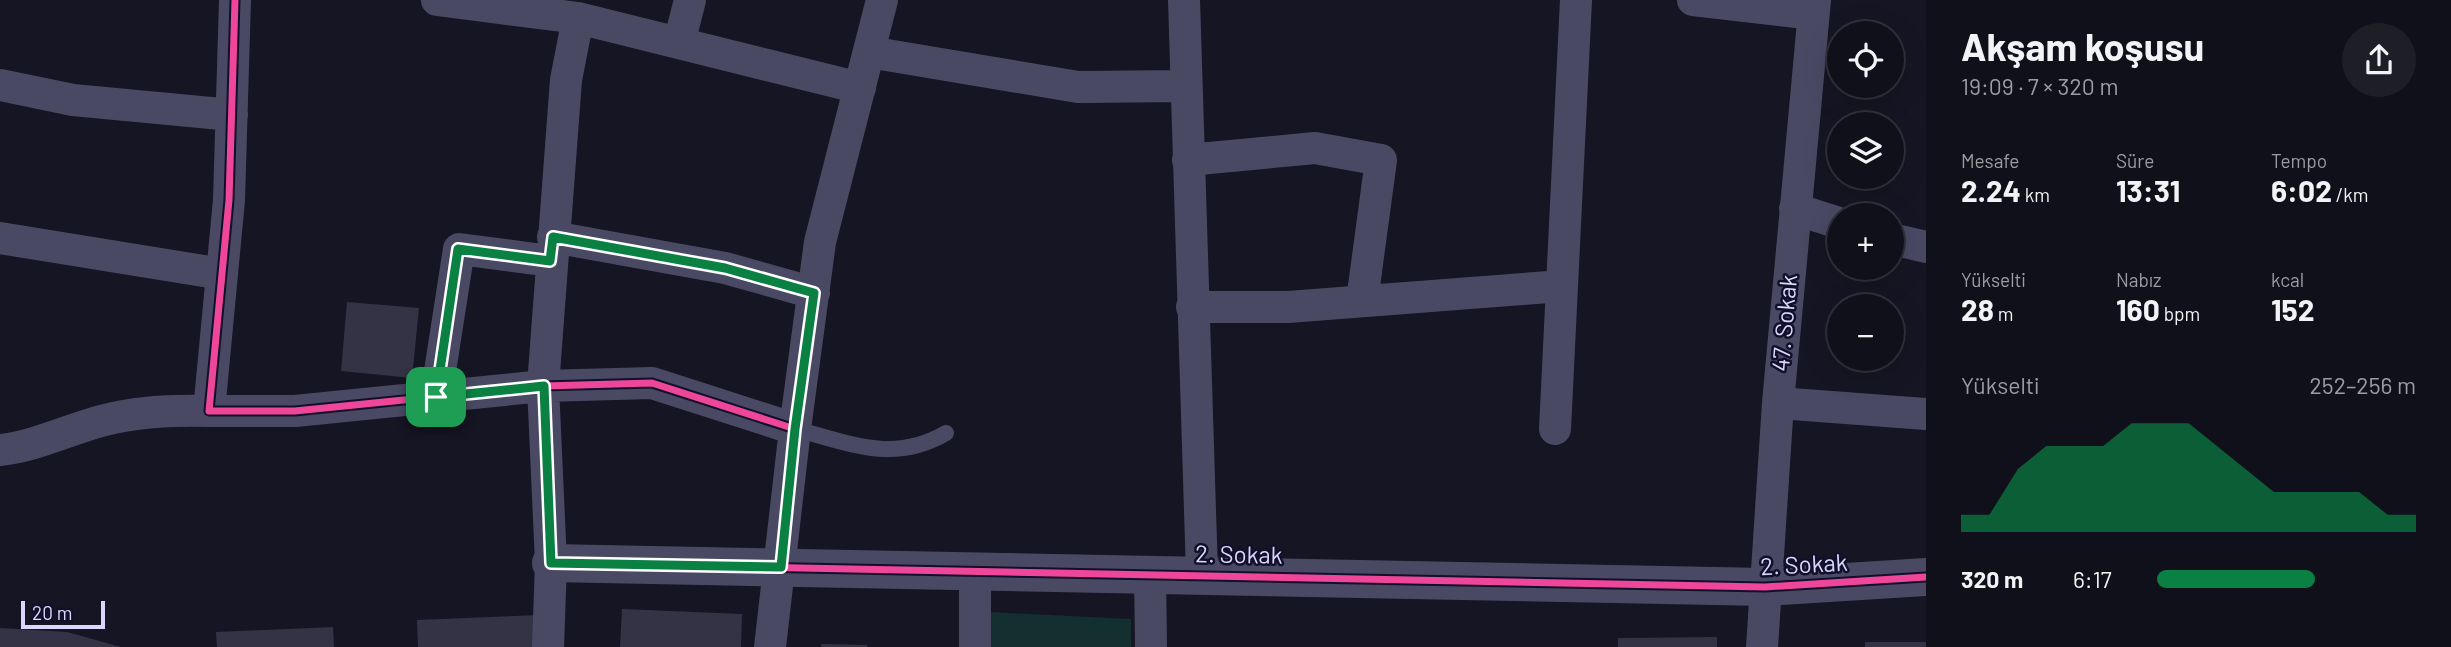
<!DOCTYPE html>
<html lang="tr">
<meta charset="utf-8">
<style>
:root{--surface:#10101a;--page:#1e1e27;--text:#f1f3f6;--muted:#9c9da2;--line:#303039;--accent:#0b8043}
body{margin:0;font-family:Barlow,sans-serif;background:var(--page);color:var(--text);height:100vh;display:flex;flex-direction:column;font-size:26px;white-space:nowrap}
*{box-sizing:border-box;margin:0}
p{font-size:23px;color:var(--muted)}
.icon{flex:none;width:38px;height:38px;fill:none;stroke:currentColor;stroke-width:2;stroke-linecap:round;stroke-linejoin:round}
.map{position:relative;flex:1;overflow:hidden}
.drawer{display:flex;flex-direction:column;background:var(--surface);width:525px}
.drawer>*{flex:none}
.tools{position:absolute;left:1827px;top:21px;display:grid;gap:14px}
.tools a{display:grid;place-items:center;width:77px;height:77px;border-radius:50%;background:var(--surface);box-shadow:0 7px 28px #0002,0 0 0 2px var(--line);font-size:35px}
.scale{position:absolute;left:21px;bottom:18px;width:84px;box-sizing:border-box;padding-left:7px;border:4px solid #dad7ff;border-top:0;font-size:19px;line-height:24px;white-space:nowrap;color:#dad7ff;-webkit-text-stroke:5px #120f29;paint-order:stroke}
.pin{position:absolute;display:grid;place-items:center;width:60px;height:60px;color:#fff;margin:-30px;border-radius:14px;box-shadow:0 4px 10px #0006}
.round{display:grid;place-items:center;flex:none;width:74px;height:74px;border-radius:37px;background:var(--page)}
.head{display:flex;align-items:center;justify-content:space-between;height:119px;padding:0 35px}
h1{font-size:38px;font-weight:700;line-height:52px}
.stats{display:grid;grid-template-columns:repeat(3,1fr);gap:10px;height:119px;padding:7px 35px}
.stats div{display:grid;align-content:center}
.stats b{font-size:30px;font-weight:700}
.stats small{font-size:19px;font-weight:400}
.stats p{font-size:19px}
.chart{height:196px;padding:14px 35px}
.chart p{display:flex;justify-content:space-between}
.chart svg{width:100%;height:126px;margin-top:7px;fill:var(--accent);opacity:.7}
ul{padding:0 35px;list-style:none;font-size:23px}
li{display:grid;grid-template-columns:112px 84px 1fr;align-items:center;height:52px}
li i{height:18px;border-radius:9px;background:var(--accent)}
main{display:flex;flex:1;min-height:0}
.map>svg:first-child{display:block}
</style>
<main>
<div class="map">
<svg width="1926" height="647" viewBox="0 0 1926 647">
<rect width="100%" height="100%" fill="#161523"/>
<path fill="#132f2f" d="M990,612L1131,619V647H989Z"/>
<path fill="#343345" d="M347,302L419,308L412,378L341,371Z
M622,609L742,614L741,647H620Z
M539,615L538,647H418L417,620Z
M333,627L334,647H217L216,632Z
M0,628L67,632L121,647H0Z
M1717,637V647H1618V638Z
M1865,642H1926V647H1865Z
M821,644L867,645V647H821Z"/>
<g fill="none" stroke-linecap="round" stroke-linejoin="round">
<path stroke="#494964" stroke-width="16" d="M795,429C850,443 893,464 946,433"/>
<path stroke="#494964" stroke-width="32" d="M235,0L229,200L209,411H295L543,386L652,383L795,429
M437,0L578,18L860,88
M1184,0L1202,574
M1693,0L1813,14
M679,43L690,0
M869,52L1078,87L1186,86
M0,85L73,100L232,115
M1188,160L1315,148L1381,160L1362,301
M1795,209L1839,223
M553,237L725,268L814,293
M0,238L222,274
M1892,239L1926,247
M1192,307H1288L1562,286
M436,397L459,249L550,261
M1778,403L1926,414
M1555,429L1576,0
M0,450C37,446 69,429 105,420C139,411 174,410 209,411
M1150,572L1151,647
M548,647L551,563L543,386L566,80L578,18
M770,647L795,429L820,242L882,0
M975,647V570
M1762,647L1778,403L1815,0"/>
<path stroke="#494964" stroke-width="38" d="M551,563L1765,587L1926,577"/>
<g stroke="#120f29" stroke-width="11">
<path id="cycleway" d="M235,0L229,200L209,411H295L543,386L652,383L795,429
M551,563L1765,587L1926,577"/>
</g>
<use href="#cycleway" stroke="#ed469a" stroke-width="7"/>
</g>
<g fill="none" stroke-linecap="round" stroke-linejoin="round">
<g stroke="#fff" stroke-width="14">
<path id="route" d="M553,237L725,268L814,293L795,429L781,567L551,563L544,386L436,397L458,249L550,261Z"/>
</g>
<use href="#route" stroke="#0b8043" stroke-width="9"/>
</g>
<g text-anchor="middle" stroke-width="5" stroke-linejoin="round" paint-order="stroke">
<g font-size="24" fill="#dad7ff" stroke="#120f29">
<text transform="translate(1785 323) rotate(-85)" y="8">47. Sokak</text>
<text transform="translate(1239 555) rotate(1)" y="8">2. Sokak</text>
<text transform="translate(1804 565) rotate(-3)" y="8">2. Sokak</text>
</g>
</g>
</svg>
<div class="tools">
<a><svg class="icon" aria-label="locate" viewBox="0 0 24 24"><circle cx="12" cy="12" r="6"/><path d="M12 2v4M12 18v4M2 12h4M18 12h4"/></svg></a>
<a><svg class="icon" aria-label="layers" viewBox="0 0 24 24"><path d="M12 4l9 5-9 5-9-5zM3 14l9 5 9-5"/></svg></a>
<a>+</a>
<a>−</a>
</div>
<div class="scale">20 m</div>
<div class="pin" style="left:436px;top:397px;background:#1e9e55"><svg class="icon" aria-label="arrive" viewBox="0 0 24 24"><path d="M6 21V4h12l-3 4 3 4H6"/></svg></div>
</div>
<section class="drawer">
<div class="head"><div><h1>Akşam koşusu</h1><p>19:09 · 7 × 320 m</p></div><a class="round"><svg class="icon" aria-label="share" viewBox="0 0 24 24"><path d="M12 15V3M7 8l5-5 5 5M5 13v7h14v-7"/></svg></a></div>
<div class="stats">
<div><p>Mesafe</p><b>2.24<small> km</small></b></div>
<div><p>Süre</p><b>13:31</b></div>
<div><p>Tempo</p><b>6:02<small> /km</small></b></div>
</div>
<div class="stats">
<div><p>Yükselti</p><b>28<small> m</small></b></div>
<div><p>Nabız</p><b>160<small> bpm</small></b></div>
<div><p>kcal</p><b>152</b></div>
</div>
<div class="chart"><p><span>Yükselti</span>252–256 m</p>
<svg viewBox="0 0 160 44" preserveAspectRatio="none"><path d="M0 44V38L10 38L20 22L30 14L40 14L50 14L60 6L70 6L80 6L90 14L100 22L110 30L120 30L130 30L140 30L150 38L160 38V44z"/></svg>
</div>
<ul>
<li><b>320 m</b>6:17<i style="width:61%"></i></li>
</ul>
</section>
</main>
